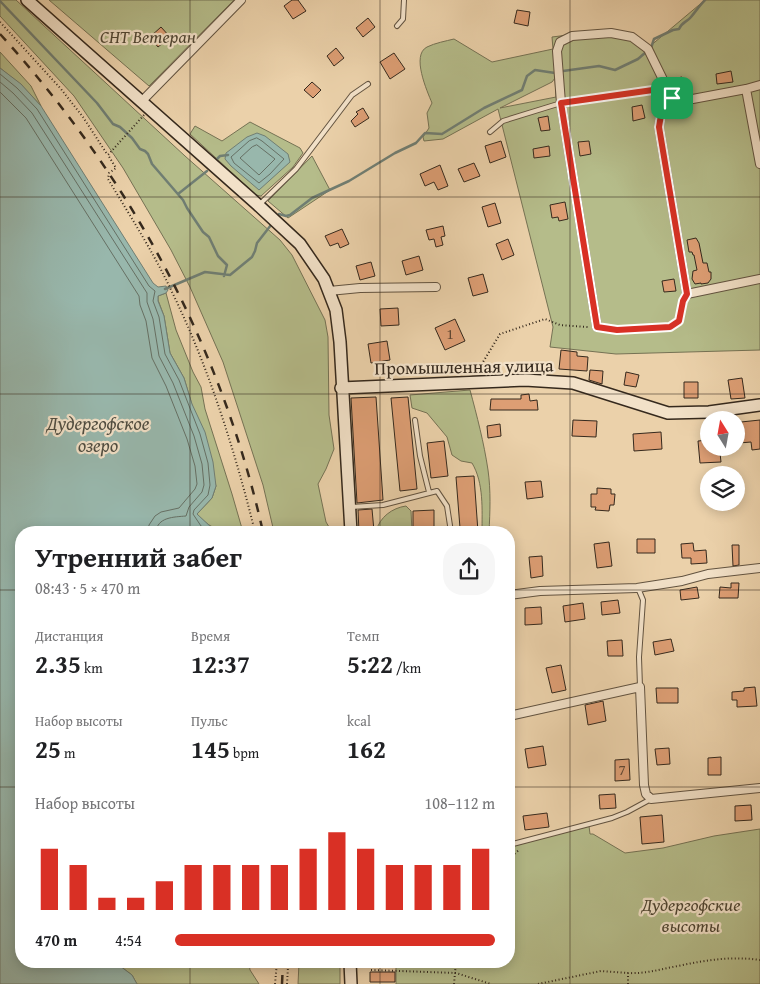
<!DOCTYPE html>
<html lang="ru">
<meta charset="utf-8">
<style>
:root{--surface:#fff;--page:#f6f6f6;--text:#202124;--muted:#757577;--accent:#d93025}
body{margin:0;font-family:"Gentium Book Plus",serif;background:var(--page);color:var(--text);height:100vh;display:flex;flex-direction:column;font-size:19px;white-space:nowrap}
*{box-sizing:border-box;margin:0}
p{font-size:16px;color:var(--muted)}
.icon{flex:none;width:28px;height:28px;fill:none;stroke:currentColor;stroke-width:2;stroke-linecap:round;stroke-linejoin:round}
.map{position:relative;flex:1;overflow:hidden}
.side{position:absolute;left:15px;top:526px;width:500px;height:442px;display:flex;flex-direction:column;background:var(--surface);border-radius:20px;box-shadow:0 2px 12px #0003}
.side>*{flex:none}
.needle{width:32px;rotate:349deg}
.controls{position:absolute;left:700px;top:411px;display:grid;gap:10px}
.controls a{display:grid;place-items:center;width:45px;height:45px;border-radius:50%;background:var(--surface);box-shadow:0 2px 12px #0003;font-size:25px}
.pin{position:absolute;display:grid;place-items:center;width:42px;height:42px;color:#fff;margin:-21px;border-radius:10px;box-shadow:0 2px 8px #0006}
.round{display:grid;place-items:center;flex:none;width:52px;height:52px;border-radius:20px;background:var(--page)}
.overview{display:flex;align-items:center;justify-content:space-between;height:85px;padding:0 20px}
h1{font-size:28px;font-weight:600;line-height:38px}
.metrics{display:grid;grid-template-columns:repeat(3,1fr);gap:8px;height:85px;padding:5px 20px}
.metrics div{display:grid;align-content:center}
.metrics b{font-size:25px;font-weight:600}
.metrics small{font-size:14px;font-weight:400}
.metrics p{font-size:14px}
.chart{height:140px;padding:10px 20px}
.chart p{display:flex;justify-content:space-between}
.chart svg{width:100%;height:90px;margin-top:5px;stroke:var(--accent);stroke-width:6}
ul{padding:0 20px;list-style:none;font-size:16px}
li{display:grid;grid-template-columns:80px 60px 1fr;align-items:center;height:38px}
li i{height:12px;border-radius:6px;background:var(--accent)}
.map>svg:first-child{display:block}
</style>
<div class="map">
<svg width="760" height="984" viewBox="0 0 760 984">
<rect width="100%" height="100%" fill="#ebd1aa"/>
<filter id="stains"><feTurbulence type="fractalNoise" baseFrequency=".004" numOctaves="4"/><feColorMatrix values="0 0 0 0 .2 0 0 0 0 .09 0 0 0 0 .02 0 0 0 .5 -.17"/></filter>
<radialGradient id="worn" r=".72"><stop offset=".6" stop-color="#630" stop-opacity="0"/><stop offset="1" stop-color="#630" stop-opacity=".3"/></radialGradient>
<path fill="#b5bc8a" stroke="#757254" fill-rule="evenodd" d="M0,0H16L185,156L280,240L292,255L325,320L328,337L329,415L334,449L326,469L318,484L326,522L332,532H274L263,485L223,362L190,287L171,250L123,168L74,96L0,16Z
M49,0H234L149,86Z
M705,0H760V350L616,354L550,347L553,327L498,109L443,139L424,141L423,137L429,128L427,113L432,103C427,91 411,55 427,47C435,43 446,41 454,39L492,62L553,49L552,37L608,30L649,47ZM555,78L556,97L500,108L552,82Z
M0,52L31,86L41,106L21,85L0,68Z
M250,122L300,148L303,153L293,167L261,196L256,195L190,134L195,126L222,141Z
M312,156L330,190L288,218L268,201Z
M166,293L176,330L193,372L201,387L205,409L232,494L243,532H223V530C211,528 205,523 197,514L212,498L216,486L184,378L170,353L164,316L158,300V296Z
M470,390C477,416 484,443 488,470C491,491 490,512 489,532H482C482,510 484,483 472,463L461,461L452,455L447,437L427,413L412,408L410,395Z
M406,506L411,511L412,532H373L376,531C380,517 392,508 406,506Z
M589,826L590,834H593L625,853L663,848L714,836L760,829V984H396V966L409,964V962H509V847Z
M125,962L249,963L250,970L259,984H137L132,975L120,966Z
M299,963H340V984H298Z"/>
<path fill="#98b7ac" stroke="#707e73" d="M0,68L21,84L41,106L153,283L158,287L166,286L168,290L166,293L158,296V301L164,316L170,353L184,378L192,404L205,432L213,462L216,486L212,498L197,514L212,528L223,530V532H185L181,527L156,532H21V962L125,963L120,966L132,975L137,984H0Z
M257,133L265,136L288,154L290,162L259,190L231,166L225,159L226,153L247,137Z"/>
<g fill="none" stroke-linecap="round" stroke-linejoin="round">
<path stroke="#667064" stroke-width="1" d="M0,74L17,88L37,109L149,286L155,291L153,301L159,317L165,354L179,380L200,434L208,463L210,485L208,495L194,510L193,514L201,526L210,532
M0,82L13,93L32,113L147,293V302L153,319L159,356L173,383L194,436L202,464L204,485L202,492L189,507L186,516C174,517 157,517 156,532
M0,92L26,118L139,296L140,305L146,321L152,358L166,386L187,439L195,466L197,484L195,489L179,508L161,512L155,516L149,525L148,532
M257,138L262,141L284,159L270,174L259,183L234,163L231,157L249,141Z
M257,145L275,159L259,175L240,158L252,147Z"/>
<path stroke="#707e73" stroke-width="2.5" d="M0,1L97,103L113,124L120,127L132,138L140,149L145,151L148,154L152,164L183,200L187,208L203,232L209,237L218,256L227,265L224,276
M651,48L654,39L673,30L679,29C682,22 687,22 691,17C696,11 699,6 705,0
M563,71L599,66L615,70L638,59L646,52
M217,159L220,156L228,155
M178,194L207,171
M279,214L286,216L290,215L312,198L349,181L395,153L416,143L425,133L442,134L484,108L522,90L527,76L535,70L555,73
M165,289L205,272L230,275L252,257L255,251L257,243L271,225"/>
</g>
<path fill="#dd9e74" stroke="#35291d" d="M292,0H298L306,11L293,19L284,6Z
M517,10L530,12L528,26L514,23Z
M368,18L375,27L363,37L356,28Z
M161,27L170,37L158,47L150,37Z
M336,48L344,58L334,66L327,56Z
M394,53L405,69L390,79L380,62Z
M731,71L733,82L717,84L716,74Z
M682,77L684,92L676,93L672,79Z
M312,82L321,90L313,98L304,90Z
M642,105L645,118L633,121L632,107Z
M363,108L369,118L355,127L351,121L358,114L356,112Z
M548,116L550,130L541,131L538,118Z
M501,141L506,157L490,163L485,146Z
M589,141L591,154L580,156L578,142Z
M549,146L550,156L534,158L533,149Z
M474,163L480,176L464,182L458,169Z
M440,165L448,186L438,190L434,182L425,186L420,174Z
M565,202L568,219L559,221L558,217L552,218L550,205Z
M495,203L501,223L488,227L482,207Z
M443,226L445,236L441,237L443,245L436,247L434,239L429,240L426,230Z
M342,229L349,244L340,248L338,243L330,246L325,236Z
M696,238L699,243L703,263H707L709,272H711V279L708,283L701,284V283L695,284L692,279L693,271L697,270L694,255H693L692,252H689L687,240Z
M508,239L514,255L502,260L496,244Z
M419,256L423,270L406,275L402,261Z
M371,262L375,276L360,280L356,266Z
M483,274L488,292L473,296L468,278Z
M674,279L676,291L664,292L662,281Z
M398,308L399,325L381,326L380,309Z
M455,319L465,341L445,350L435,328Z
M387,341L390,360L371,363L368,344Z
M561,350L577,352V356L588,357L587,371L559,369Z
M590,370L603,371L602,384L589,380Z
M626,372L639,375L636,387L624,385Z
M742,378L745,398L731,399L728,380Z
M684,382H698V398H684Z
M529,394L530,401L537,400L538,410H490L491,399H521V395Z
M376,397L383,500L357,503L351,398Z
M408,397L417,489L400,491L391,398Z
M573,420L597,421L596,437L572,436Z
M760,420V449L752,450L751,442L739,443L737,432L742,431L741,422Z
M500,424L501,436L488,438L487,426Z
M661,432L662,449L634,451L633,434Z
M709,440V448H715V453H720L721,462L700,463L698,441Z
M444,441L448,476L431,478L427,443Z
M474,476L478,532H465V528H460L456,477Z
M541,481L543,497L527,499L525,482Z
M597,488L611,489V494H615L614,505H610L609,511L595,510L596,507H591V494H597Z
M372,509L374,531L359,532L358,510Z
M434,510V532H413V511Z
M637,539H655V553H637Z
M609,542L612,566L597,568L594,544Z
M693,543L694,551L706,550L707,563L691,564V558H682L681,544Z
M732,545H739V565L733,566Z
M542,556L543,576L531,578L529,557Z
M731,583H739L738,598H719L720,587L731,588Z
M697,587L699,598L681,600L680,590Z
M618,600L620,613L602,615L601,602Z
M583,603L585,619L565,622L563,606Z
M541,607L542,624L525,625V608Z
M671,639L674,651L655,655L653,642Z
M622,640L623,656H608L607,641Z
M561,665L566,690L552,693L546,668Z
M755,687L757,706L737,707V700H732V692L744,691V688Z
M656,688H678V703H657Z
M603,701L606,721L588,725L585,705Z
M543,746L546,765L528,768L525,749Z
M669,748L670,764L657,765L655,749Z
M721,757V775H708V758Z
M629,759L630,780L615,781V760Z
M615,794L616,808L600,809L599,795Z
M751,805L752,820L735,821V806Z
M547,813L549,827L525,830L523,816Z
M662,815L664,842L642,844L640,817Z
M370,972H395V982H370Z"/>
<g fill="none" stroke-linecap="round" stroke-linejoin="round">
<g stroke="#625340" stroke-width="6">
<path id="lane" d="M397,26L403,19L404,0
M490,132L503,121L561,103L667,88
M260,204L296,169L352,95L368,84
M597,327L617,330L670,327L679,321L683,301L687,294
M415,420L420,456L429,492
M351,507L383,505L437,491L447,506L451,532
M638,588L643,600L639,657L640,687
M509,845L612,818L627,812L651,799"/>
</g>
<g stroke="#625340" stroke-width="10">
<path id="street" d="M746,89L760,164
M672,98L661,115L659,127L687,294L760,279
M141,102L241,0
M329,291L360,288L436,287
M597,327L561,103L557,51L560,42L572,36L611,33L632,37L648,49L672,98L682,101L746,89L760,85
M509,595L540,591L637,588L682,581L708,574L760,568
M509,716L640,687L644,785L646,794L651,799L760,788"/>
</g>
<g stroke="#35291d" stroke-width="14">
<path id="secondary" d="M27,0L258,205L300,244L324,279L336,310L340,342L351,532
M341,388L525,380L573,383L668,413L709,412L760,405
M350,962L351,984"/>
</g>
<path stroke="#35291d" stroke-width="2" stroke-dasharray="1 2.5" stroke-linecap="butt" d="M0,22L61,89L83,117L107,154
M144,115L108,155L116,168L109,173L108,179C130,216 154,253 172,292C209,368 235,451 255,532
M425,375L426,373L464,371L480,367L500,334L545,319L560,325L588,327
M509,858L519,850
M371,970L456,973L491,984
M275,984L277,962
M287,984L288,967
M454,984L456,962
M538,984L601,971L628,973
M628,984V973C646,974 661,969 678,966C706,960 732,956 760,960"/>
<use href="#lane" stroke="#f2e1c8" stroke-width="4"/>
<use href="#street" stroke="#f2e1c8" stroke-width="8"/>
<use href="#secondary" stroke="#f2e1c8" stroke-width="11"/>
<path stroke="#35291d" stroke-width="2.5" stroke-dasharray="9 9" stroke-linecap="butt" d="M0,34C129,176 221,344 263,532
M282,984L283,962"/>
</g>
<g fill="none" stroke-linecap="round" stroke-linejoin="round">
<g stroke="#fff" stroke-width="10">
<path id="route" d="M667,88L672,98L661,115L659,127L687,294L683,301L679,321L670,327L617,330L597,327L561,103Z"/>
</g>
<use href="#route" stroke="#d93025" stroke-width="6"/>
</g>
<path fill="none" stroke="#35291d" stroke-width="1" stroke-opacity="0.55" d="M190,0V532M380,0V532M570,0V984M0,197H760M0,394H760M0,590H21M509,590H760M0,787H21M509,787H760M190,962V984M380,962V984"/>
<g text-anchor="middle" stroke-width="4.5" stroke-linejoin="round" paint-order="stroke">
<g font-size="15" fill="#5f4633">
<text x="450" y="339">1</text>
<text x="622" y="775">7</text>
</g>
<g font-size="18" font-style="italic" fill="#4f4633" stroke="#f2e1c8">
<text x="148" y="43">СНТ Ветеран</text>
<text x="691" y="911">Дудергофские<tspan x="691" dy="21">высоты</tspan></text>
</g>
<g font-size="18" fill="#35291d" stroke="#f2e1c8">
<text transform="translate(464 367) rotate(-1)" y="6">Промышленная улица</text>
</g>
<g font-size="19" font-style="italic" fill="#4e4c41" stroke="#f2e1c8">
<text x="98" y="430">Дудергофское<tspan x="98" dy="22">озеро</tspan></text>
</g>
</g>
<rect width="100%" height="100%" filter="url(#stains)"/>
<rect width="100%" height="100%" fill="url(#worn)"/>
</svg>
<div class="controls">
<a><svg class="needle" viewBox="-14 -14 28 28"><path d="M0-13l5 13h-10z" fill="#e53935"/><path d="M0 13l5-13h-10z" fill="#757577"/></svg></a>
<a><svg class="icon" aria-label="layers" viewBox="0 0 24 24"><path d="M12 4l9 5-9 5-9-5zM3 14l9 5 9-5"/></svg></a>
</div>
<div class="pin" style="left:672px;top:98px;background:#1e9e55"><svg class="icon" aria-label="arrive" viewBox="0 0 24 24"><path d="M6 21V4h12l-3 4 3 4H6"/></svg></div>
<section class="side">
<div class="overview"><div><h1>Утренний забег</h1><p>08:43 · 5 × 470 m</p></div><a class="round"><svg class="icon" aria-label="share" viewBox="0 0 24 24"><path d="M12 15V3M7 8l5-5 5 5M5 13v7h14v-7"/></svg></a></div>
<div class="metrics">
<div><p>Дистанция</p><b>2.35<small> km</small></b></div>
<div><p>Время</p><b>12:37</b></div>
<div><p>Темп</p><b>5:22<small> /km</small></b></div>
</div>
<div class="metrics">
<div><p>Набор высоты</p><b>25<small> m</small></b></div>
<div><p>Пульс</p><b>145<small> bpm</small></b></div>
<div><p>kcal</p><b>162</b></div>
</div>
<div class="chart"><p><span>Набор высоты</span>108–112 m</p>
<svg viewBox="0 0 160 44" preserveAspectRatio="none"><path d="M5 44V14M15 44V22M25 44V38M35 44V38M45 44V30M55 44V22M65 44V22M75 44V22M85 44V22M95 44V14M105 44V6M115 44V14M125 44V22M135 44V22M145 44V22M155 44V14"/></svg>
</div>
<ul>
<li><b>470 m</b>4:54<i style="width:100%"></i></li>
</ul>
</section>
</div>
